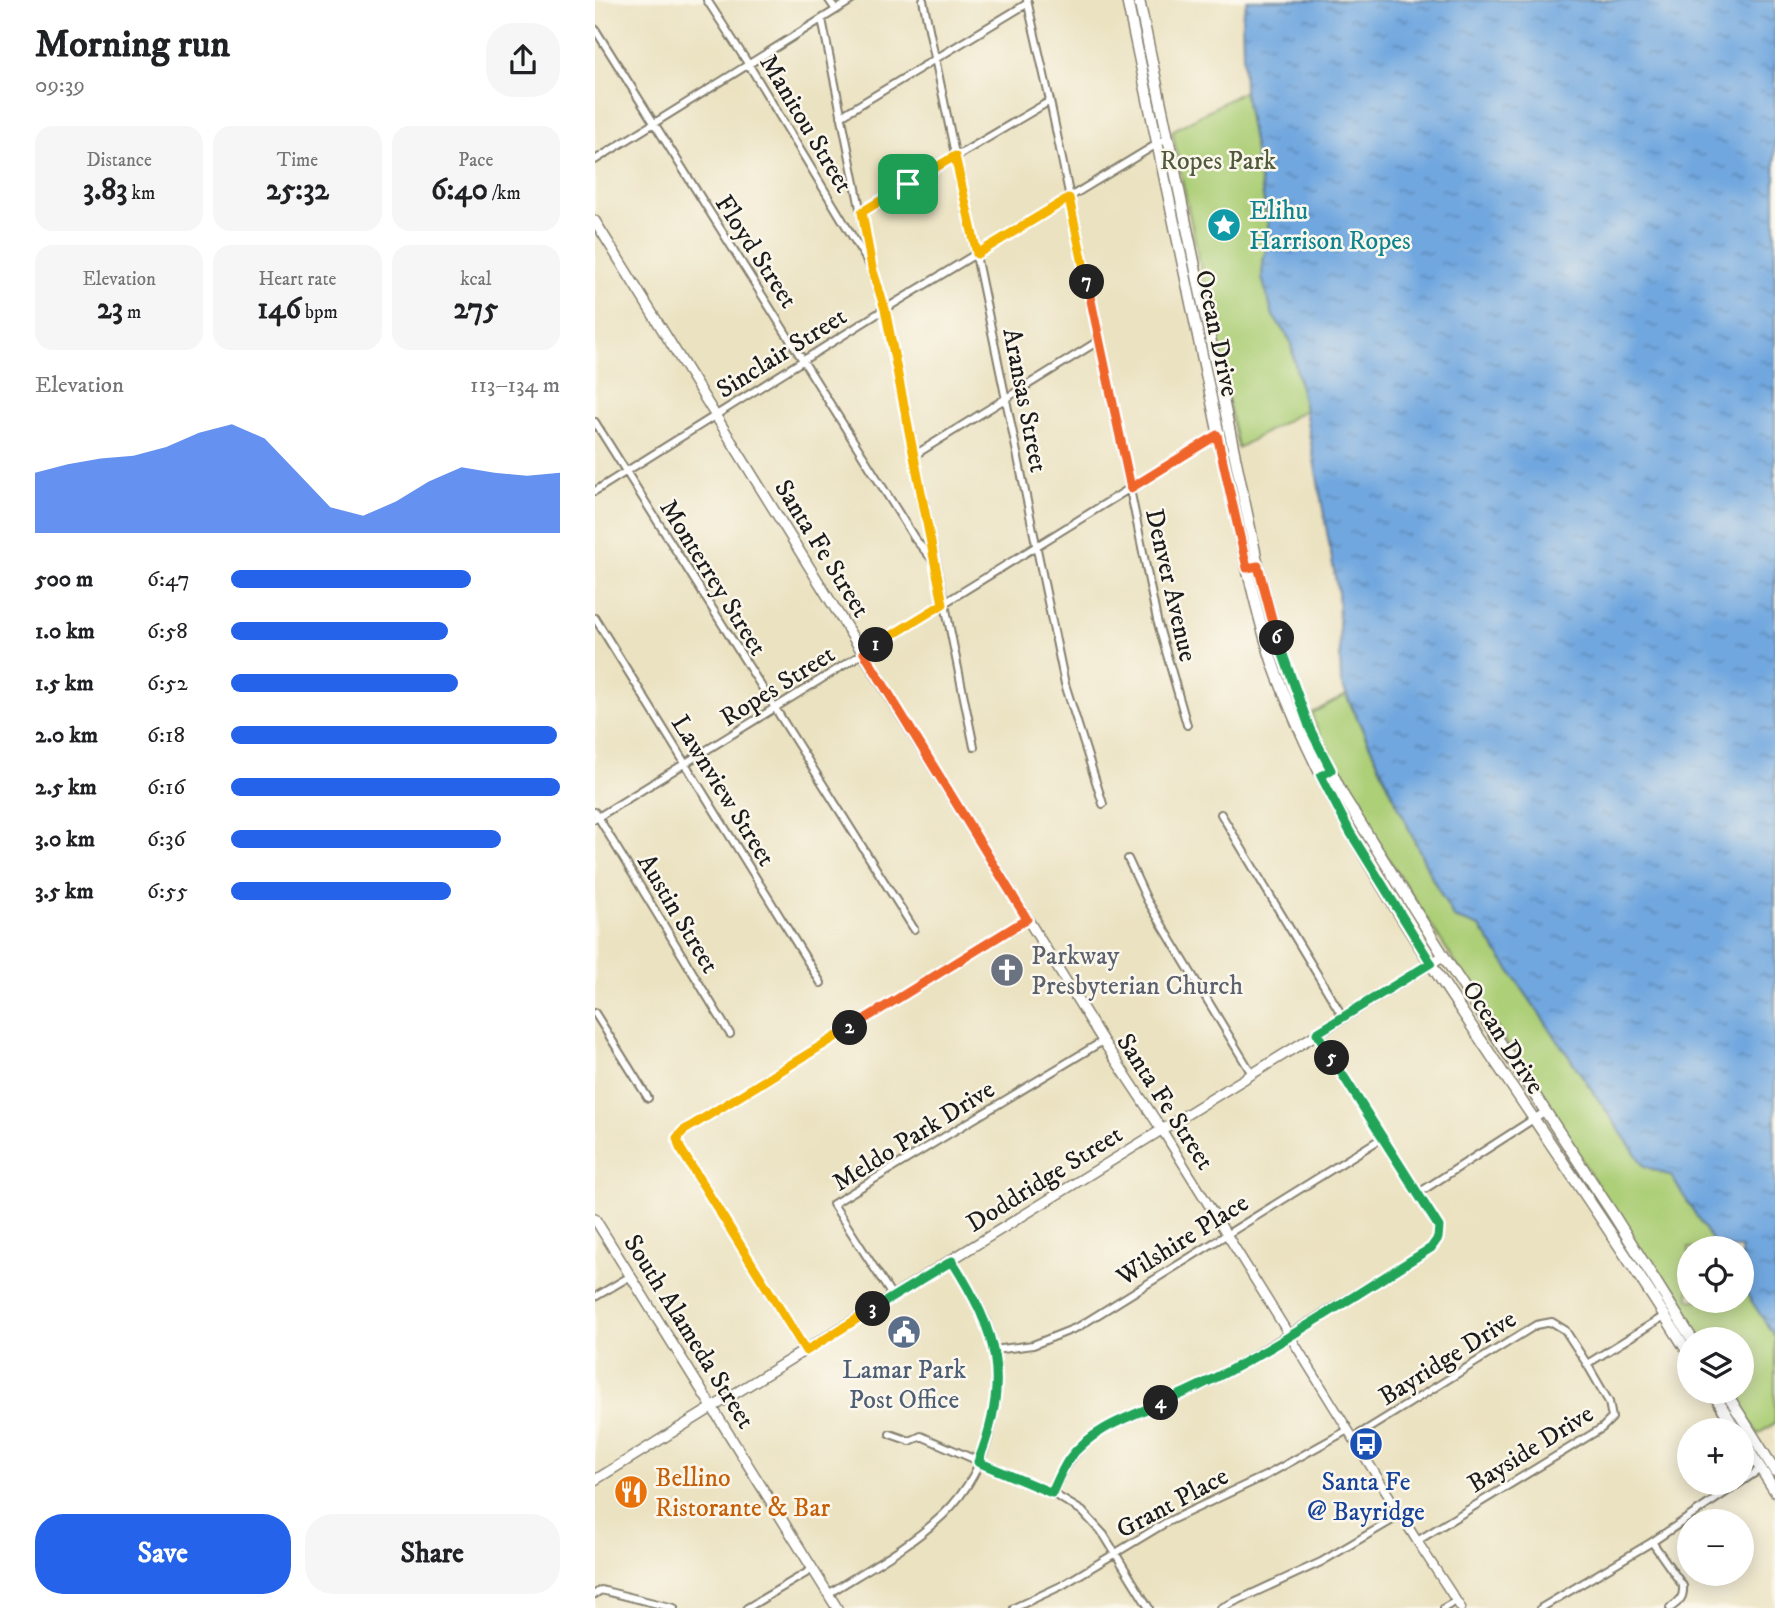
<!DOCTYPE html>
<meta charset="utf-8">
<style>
:root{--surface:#fff;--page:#f6f6f6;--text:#202124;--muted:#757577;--accent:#2563eb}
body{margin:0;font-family:"IM FELL DW Pica",serif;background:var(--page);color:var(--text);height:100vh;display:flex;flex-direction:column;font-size:26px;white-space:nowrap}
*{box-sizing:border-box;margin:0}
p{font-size:23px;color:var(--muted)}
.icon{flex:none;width:38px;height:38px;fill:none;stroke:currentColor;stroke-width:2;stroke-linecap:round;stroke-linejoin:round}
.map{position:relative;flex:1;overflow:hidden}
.sheet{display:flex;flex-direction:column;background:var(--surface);width:595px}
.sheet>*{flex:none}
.tools{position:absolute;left:1082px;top:1236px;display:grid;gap:14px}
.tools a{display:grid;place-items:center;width:77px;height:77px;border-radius:50%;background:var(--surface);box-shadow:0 4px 18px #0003;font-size:35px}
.pin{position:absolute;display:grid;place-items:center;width:60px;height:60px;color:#fff;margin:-30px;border-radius:14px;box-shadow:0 4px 10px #0006}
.km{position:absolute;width:35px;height:35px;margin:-18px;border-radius:50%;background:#222;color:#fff;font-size:19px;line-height:35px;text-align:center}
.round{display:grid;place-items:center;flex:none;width:74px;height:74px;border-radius:28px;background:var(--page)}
.headline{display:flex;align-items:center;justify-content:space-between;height:119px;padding:0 35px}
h1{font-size:38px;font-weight:700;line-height:52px}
.metrics{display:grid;grid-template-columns:repeat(3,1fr);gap:10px;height:119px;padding:7px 35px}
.metrics div{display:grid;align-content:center;border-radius:18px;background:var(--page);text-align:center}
.metrics b{font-size:30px;font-weight:700}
.metrics small{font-size:19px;font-weight:400}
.metrics p{font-size:19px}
.chart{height:196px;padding:14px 35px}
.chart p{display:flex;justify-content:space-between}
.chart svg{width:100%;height:126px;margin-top:7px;fill:var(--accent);opacity:.7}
.cta{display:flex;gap:14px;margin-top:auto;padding:14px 35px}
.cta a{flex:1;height:80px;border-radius:28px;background:var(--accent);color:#fff;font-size:28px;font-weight:700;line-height:80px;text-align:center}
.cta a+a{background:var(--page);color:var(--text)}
ul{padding:0 35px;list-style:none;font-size:23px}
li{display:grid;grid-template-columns:112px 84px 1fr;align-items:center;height:52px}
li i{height:18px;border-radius:9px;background:var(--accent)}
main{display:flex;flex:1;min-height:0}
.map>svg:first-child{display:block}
</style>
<main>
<section class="sheet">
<div class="headline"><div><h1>Morning run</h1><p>09:39</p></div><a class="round"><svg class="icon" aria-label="share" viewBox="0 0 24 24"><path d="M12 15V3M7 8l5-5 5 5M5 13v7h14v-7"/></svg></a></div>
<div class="metrics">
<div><p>Distance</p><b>3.83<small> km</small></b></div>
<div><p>Time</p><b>25:32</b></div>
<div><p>Pace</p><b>6:40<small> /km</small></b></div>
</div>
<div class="metrics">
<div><p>Elevation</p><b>23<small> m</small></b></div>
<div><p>Heart rate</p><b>146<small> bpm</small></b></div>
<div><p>kcal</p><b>275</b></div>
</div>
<div class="chart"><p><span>Elevation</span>113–134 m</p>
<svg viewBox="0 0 160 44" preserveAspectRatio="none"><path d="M0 44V23L10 20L20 18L30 17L40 14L50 9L60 6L70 11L80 23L90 35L100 38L110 33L120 26L130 21L140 23L150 24L160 23V44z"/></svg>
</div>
<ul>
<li><b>500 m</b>6:47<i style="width:73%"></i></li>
<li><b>1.0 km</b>6:58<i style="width:66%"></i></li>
<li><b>1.5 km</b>6:52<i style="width:69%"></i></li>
<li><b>2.0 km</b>6:18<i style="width:99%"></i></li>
<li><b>2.5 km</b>6:16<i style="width:100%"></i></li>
<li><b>3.0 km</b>6:36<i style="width:82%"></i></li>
<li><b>3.5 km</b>6:55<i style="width:67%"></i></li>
</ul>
<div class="cta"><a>Save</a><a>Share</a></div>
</section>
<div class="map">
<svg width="1180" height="1608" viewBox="0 0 1180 1608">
<defs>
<pattern id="water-ripples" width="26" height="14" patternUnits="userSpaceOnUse" patternTransform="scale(1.75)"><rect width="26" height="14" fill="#71a7df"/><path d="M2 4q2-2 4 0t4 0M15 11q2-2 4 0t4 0" fill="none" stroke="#5c87b4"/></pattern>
</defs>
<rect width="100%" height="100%" fill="#fbf7ec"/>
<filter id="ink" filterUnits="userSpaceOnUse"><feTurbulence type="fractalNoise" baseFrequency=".0143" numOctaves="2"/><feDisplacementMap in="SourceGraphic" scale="14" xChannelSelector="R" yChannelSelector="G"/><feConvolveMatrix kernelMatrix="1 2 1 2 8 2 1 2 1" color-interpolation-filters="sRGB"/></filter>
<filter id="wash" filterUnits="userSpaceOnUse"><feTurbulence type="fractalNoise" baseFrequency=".00686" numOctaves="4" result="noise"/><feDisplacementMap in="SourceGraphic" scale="28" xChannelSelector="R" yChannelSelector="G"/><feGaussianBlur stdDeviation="1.57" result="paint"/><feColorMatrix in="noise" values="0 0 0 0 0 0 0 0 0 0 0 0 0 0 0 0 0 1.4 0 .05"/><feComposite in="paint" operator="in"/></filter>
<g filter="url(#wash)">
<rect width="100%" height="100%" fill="#ebe2c1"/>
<path fill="#adcf78" stroke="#64764a" stroke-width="2" d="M649,91L675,235L668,262L678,316L695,340L710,410L643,448L577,131Z
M751,695L836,876L859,918L885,927L1049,1166L1076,1176L1122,1248H1094V1300H1146V1285L1180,1337V1423L1163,1434L1135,1391H1146V1339H1101L758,803L718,720L717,713Z"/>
<path fill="url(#water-ripples)" stroke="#46627e" stroke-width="2" d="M652,0H1180V1337L1146,1285V1248H1122L1076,1176L1049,1166L885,927L859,918L836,876L746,683L743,593L710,410L695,340L678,316L667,278L668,262L675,235L649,91L647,17Z"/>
</g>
<g filter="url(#ink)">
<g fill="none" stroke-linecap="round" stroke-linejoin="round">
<g stroke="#847f6e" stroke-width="10">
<path id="minor" d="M112,0L154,65L274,264
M234,0L241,10
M328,0L470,684L508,804
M432,0L455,101L562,620L592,725
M227,19L277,268L290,309L379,747
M0,29L320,539L337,559
M246,116L433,3
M0,160L257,0
M267,212L455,101
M0,422L319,929
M318,456L505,340
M0,491L290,309L572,138
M0,618L226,983
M0,812L135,1034
M626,814L748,1017
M0,819L626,432
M533,859L552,900L657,1074
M0,1013L53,1098
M822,1194L951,1111
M0,1297L34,1277
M298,1297L238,1204L508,1041
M399,1350L438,1345L483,1327L787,1138
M210,1351L85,1148L82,1138L88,1131L432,919
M992,1364L1071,1315
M295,1434L315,1441L326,1436L457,1493L487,1511L509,1535L554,1608
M758,1438L941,1325L957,1322L970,1330L992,1364L1014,1402L1017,1418L1007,1428L822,1541
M1146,1482L1167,1468
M457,1493C471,1465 480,1449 506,1430L613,1383L837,1248L843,1238L844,1228L722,1033
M1057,1542L1088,1586C1089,1598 1084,1602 1075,1608
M0,1594L6,1590L79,1608
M233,1594C272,1569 314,1547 348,1515C397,1468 415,1385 391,1321C383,1300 369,1280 357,1261
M152,1608L218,1569
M419,1608L466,1586L572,1522L672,1475L753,1430
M626,1608L726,1562L806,1515
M849,1608L861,1601
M946,1608L1057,1542L1146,1482"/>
</g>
<g stroke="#847f6e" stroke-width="11">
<path id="tertiary" d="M567,1130L822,1541L866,1608"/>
</g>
<g stroke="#847f6e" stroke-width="12">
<path id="secondary" d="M0,221L508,1041L567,1130
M0,1219L242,1608
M0,1480L848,956"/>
</g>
<g stroke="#847f6e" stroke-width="13">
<path id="primary" d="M532,0L652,568C661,604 669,641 682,675C728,796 797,906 868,1013C943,1127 1022,1238 1094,1354
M544,0L663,566L683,644L694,675L715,729L749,797L855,966L1018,1214L1097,1339
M1117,1391L1141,1430
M1130,1391L1180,1471
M1146,1438L1180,1491"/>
</g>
<use href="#minor" stroke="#fff" stroke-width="6"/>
<use href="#tertiary" stroke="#fff" stroke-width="8"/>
<use href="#secondary" stroke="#fff" stroke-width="9"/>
<use href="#primary" stroke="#fff" stroke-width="10"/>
</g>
</g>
<g fill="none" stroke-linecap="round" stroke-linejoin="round" filter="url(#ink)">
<g stroke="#fff" stroke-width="14">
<path id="split-1" d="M281,645L348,604L290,309L277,268L267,212L313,184"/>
</g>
<g stroke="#fff" stroke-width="14">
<path id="split-2" d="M255,1028L432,919L269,653L281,645"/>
</g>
<g stroke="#fff" stroke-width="14">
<path id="split-3" d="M255,1028L88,1131L82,1138L85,1148L211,1351L278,1309"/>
</g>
<g stroke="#fff" stroke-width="14">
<path id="split-4" d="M278,1309L357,1261C403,1333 416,1380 383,1462L457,1493C462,1482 467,1469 474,1459C496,1429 534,1417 566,1403"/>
</g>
<g stroke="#fff" stroke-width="14">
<path id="split-5" d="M566,1403C662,1363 748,1302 836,1248L843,1238L844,1227L737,1058"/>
</g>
<g stroke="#fff" stroke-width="14">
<path id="split-6" d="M682,638L715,729L736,770L726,776L755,832L836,963L722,1033L737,1058"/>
</g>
<g stroke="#fff" stroke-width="14">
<path id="split-7" d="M492,282L536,488L622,435L652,568L663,566L682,638"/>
</g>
<g stroke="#fff" stroke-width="14">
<path id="split-8" d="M313,184L360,156L382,254L474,198L492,282"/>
</g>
<use href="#split-1" stroke="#f5b400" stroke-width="9"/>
<use href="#split-2" stroke="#f0652b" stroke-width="9"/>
<use href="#split-3" stroke="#f5b400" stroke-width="9"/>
<use href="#split-4" stroke="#22a559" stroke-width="9"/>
<use href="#split-5" stroke="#22a559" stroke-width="9"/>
<use href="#split-6" stroke="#22a559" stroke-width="9"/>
<use href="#split-7" stroke="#f0652b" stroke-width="9"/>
<use href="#split-8" stroke="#f5b400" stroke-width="9"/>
</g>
<defs>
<g id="sight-disc" transform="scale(1.75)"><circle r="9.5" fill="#0f9aa8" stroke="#fbf7ec"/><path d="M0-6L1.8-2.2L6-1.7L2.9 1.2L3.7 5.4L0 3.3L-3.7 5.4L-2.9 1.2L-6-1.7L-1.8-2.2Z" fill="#fff"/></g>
<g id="church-disc" transform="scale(1.75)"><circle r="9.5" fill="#6b7280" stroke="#fbf7ec"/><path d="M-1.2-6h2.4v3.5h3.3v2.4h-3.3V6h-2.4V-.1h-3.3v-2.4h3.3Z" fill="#fff"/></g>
<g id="civic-disc" transform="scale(1.75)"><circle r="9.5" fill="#5c6f8a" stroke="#fbf7ec"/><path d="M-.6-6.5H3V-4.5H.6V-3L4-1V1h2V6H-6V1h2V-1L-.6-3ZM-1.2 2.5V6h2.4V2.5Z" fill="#fff"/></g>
<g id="bus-disc" transform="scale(1.75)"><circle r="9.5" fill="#1a4fb4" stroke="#fbf7ec"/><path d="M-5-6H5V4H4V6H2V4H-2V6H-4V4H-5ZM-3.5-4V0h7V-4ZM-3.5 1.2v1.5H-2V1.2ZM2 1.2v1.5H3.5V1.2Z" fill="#fff"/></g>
<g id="restaurant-disc" transform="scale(1.75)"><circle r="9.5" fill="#e8710a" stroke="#fbf7ec"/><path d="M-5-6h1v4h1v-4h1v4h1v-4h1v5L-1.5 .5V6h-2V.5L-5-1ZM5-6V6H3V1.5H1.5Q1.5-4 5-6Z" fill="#fff"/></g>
</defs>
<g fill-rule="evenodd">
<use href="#sight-disc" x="629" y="225"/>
<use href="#church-disc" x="412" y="970"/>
<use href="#civic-disc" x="309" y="1332"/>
<use href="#bus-disc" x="771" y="1444"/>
<use href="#restaurant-disc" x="36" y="1492"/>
</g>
<g text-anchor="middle" stroke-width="5" stroke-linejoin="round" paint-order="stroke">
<g font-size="26" fill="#1c1c1c" stroke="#fbf7ec">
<text transform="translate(212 123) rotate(59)" y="9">Manitou Street</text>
<text transform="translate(162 251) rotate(57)" y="9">Floyd Street</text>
<text transform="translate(623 333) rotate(78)" y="9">Ocean Drive</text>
<text transform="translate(186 352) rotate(-32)" y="9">Sinclair Street</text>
<text transform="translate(431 400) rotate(79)" y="9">Aransas Street</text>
<text transform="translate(228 548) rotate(58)" y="9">Santa Fe Street</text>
<text transform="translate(119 577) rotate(58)" y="9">Monterrey Street</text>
<text transform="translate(577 585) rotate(77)" y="9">Denver Avenue</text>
<text transform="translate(182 685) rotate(-32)" y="9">Ropes Street</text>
<text transform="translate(129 790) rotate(58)" y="9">Lawnview Street</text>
<text transform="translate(84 913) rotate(59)" y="9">Austin Street</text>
<text transform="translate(909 1037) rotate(57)" y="9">Ocean Drive</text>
<text transform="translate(571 1101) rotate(57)" y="9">Santa Fe Street</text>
<text transform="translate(318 1135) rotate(-32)" y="9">Meldo Park Drive</text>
<text transform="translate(449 1178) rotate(-32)" y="9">Doddridge Street</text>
<text transform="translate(587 1239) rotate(-32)" y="9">Wilshire Place</text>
<text transform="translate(95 1331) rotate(58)" y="9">South Alameda Street</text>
<text transform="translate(852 1357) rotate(-32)" y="9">Bayridge Drive</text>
<text transform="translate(935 1448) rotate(-32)" y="9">Bayside Drive</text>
<text transform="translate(577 1502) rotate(-28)" y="9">Grant Place</text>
</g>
<g font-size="26" fill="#4f5b3c" stroke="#fbf7ec">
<text x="623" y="169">Ropes Park</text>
</g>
<g font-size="26" fill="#0d838f" stroke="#fbf7ec" text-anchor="start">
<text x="654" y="219">Elihu<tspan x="654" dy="30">Harrison Ropes</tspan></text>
</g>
<g font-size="26" fill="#5b616d" stroke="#fbf7ec" text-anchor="start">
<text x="436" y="964">Parkway<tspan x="436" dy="30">Presbyterian Church</tspan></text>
</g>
<g font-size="26" fill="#4e5e75" stroke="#fbf7ec">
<text x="309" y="1378">Lamar Park<tspan x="309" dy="30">Post Office</tspan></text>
</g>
<g font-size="26" fill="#c56008" stroke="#fbf7ec" text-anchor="start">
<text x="60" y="1486">Bellino<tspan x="60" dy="30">Ristorante &amp; Bar</tspan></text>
</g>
<g font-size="26" fill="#164399" stroke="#fbf7ec">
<text x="771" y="1490">Santa Fe<tspan x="771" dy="30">@ Bayridge</tspan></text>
</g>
</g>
</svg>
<div class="tools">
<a><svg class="icon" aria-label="locate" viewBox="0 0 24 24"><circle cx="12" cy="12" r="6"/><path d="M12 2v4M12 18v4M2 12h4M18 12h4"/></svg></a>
<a><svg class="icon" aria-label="layers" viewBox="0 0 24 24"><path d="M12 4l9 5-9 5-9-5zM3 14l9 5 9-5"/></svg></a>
<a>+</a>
<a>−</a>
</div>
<div class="pin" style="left:313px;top:184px;background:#1e9e55"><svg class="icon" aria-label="arrive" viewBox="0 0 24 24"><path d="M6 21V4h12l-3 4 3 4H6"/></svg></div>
<b class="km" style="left:281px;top:645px">1</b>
<b class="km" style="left:255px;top:1028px">2</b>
<b class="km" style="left:278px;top:1309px">3</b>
<b class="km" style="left:566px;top:1403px">4</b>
<b class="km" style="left:737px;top:1058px">5</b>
<b class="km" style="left:682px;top:638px">6</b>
<b class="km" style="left:492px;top:282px">7</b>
</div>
</main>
